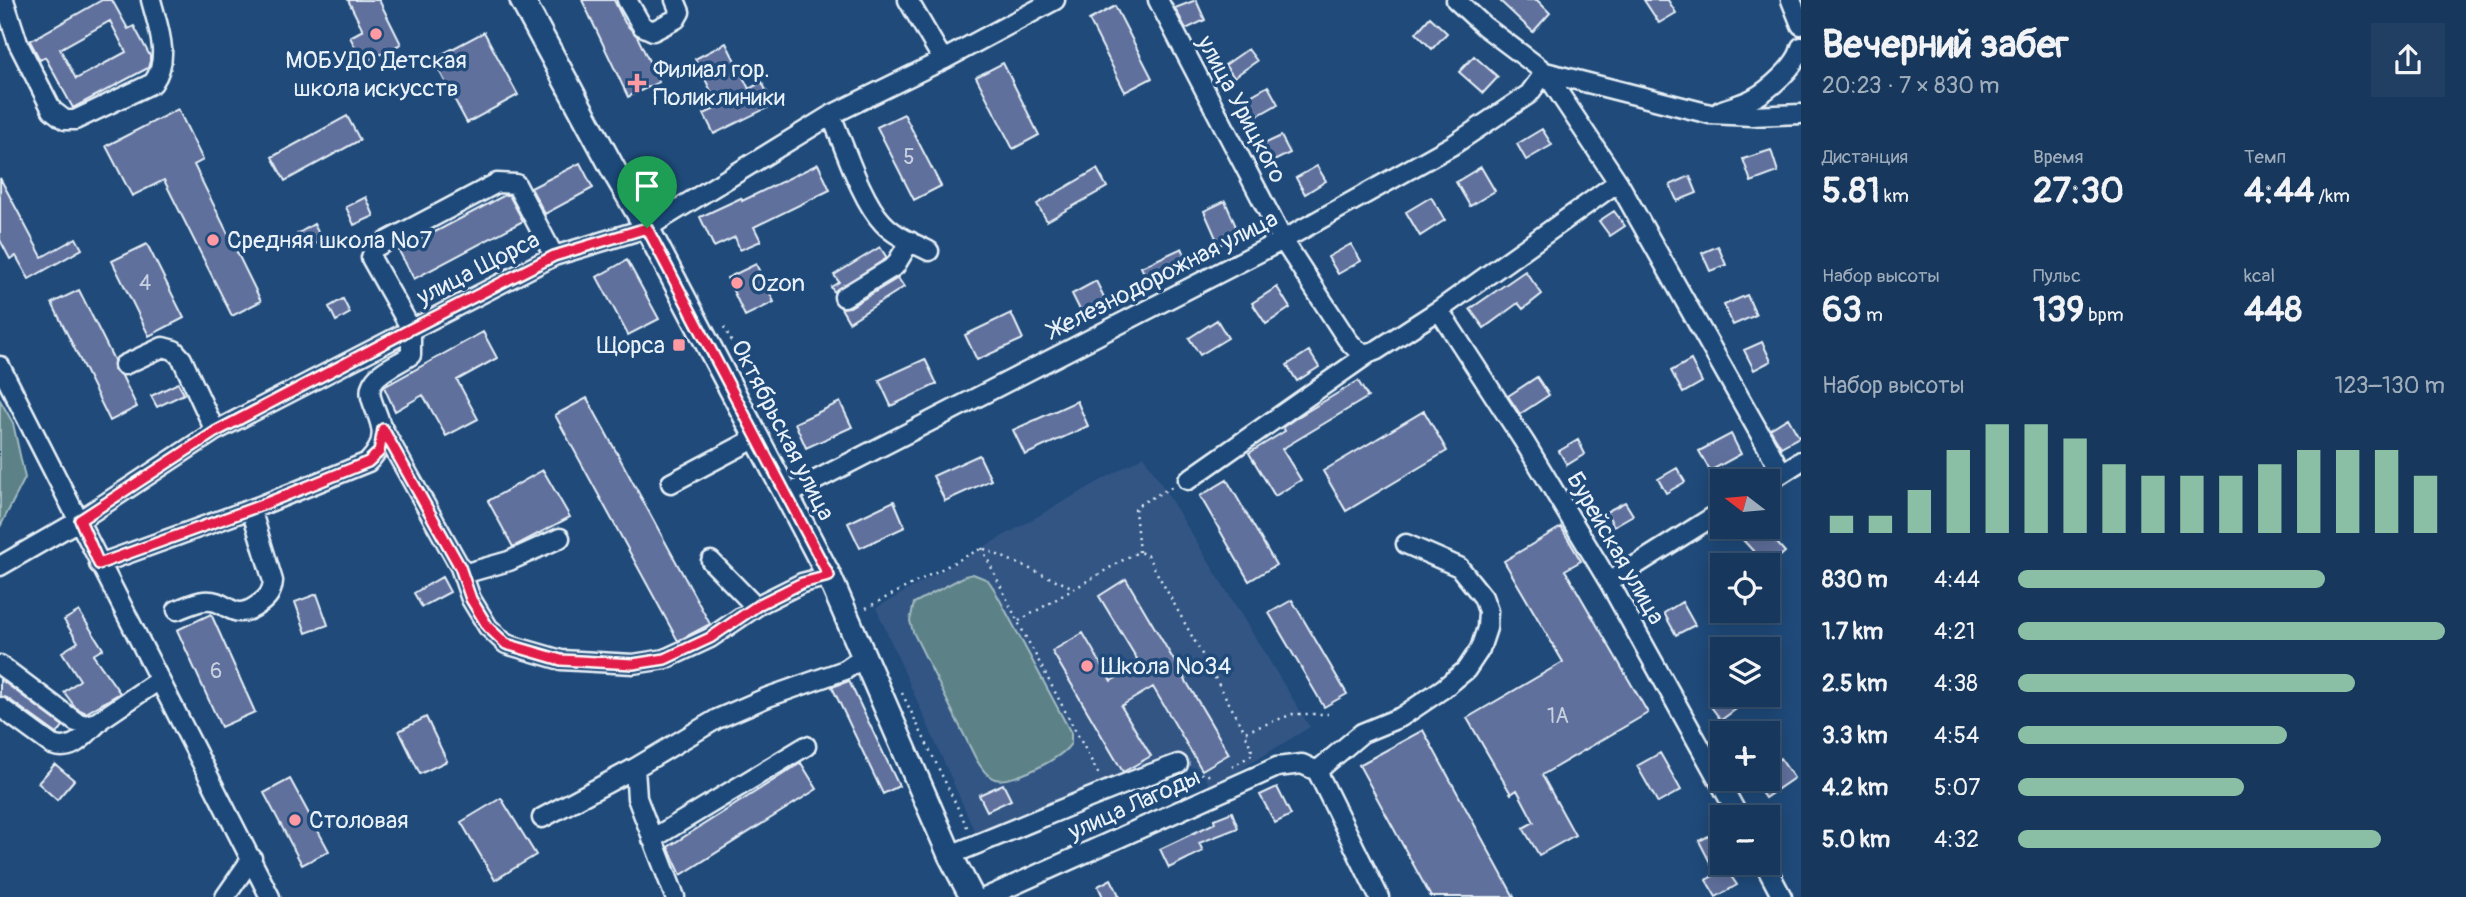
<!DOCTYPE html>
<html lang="ru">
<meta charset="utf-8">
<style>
:root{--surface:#17385c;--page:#203f62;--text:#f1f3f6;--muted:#9eacbb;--line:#365272;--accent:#8abfa5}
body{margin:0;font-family:Pangolin,sans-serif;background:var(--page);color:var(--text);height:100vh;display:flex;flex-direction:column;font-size:26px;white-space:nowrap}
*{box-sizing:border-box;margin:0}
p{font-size:23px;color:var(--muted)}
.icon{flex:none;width:38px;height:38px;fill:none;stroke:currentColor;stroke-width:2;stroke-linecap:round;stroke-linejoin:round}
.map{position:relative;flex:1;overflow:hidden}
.drawer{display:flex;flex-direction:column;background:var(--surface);width:665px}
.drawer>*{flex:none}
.needle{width:46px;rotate:286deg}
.tools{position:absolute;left:1710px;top:469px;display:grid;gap:14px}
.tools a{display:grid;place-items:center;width:70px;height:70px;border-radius:0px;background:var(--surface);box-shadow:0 4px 18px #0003,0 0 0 2px var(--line);font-size:35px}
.pin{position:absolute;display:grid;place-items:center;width:60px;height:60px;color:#fff;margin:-72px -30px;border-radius:50% 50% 50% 0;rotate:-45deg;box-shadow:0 0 7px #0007}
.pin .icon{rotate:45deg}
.round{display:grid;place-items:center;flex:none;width:74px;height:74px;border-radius:0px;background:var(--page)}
.overview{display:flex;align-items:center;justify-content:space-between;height:119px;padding:0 21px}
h1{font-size:38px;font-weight:700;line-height:52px}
.metrics{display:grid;grid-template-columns:repeat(3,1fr);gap:10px;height:119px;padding:7px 21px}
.metrics div{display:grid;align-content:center}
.metrics b{font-size:35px;font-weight:700}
.metrics small{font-size:19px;font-weight:400}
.metrics p{font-size:19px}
.chart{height:196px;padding:14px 21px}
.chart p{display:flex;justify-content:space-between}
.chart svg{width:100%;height:126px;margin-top:7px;stroke:var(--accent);stroke-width:6}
ul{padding:0 21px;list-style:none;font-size:23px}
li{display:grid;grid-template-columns:112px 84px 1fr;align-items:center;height:52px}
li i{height:18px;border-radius:9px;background:var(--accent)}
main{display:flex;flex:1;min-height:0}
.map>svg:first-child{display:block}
</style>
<main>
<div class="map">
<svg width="1801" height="897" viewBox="0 0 1801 897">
<rect width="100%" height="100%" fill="#1f4a7a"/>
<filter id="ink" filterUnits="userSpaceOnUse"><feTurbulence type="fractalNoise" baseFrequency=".0143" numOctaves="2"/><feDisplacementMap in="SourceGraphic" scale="14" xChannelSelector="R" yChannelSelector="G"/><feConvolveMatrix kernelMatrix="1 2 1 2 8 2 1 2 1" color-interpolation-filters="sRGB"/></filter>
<g filter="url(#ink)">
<path fill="#325584" d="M1144,456L1310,727L1211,788L1201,770L1178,764L978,839L876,608Z"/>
<path fill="#5c8287" stroke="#a2bac0" stroke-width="2" d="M0,400L13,423L25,478L0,527Z
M973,574L988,580L994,589L1071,733V743C1064,758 1011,784 995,779C986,776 981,767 976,759L913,632L910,621L914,603L965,576Z"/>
<path fill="#606f9c" stroke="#e8f1f8" stroke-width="2" fill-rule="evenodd" d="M102,0H112L128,29L134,26L150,56V61L148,68L73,108L45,57L40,60L30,41ZM110,21L126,52L76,79L60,49Z
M348,0H379L401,44L363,63L350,37L363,30Z
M582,0H614L625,23L637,36L659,82L628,97Z
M1196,0L1205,20L1186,29L1175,8Z
M1499,0H1537L1550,13L1533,32Z
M1644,0H1668L1676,13L1659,23Z
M1115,6L1152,78L1125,92L1089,20Z
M1430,17L1447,33L1432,49L1416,33Z
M484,32L518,95L467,123L433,59Z
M726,43L749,89L762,82L773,105L714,134L704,114L719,107L695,59Z
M1248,49L1257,61L1234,77L1225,65Z
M1474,56L1498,77L1483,93L1459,72Z
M1003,63L1039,135L1013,149L976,77Z
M1268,86L1278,104L1257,116L1247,98Z
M178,109L203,160L194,165L261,301L232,316L164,180L132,196L106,146Z
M904,114L941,186L914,200L877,127Z
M347,116L360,140L285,181L272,157Z
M1542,129L1552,145L1526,160L1517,144Z
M1281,136L1290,153L1272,162L1264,144Z
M1771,150L1778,172L1751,182L1743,159Z
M580,163L593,188L545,214L531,188Z
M818,164L830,190L754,227L761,241L740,250L735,237L714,247L700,217L741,198L742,201Z
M1317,166L1326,181L1305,194L1296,178Z
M1481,167L1495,191L1470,206L1456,182Z
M1097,169L1107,187L1047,221L1037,204Z
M1690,176L1697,193L1677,201L1670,185Z
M0,178L42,257L76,238L82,249L29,279L16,256L10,259L0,240Z
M505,195H509L523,221L414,279L399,251Z
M366,197L374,216L354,225L346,207Z
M1431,197L1445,220L1420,236L1406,212Z
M1225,201L1240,236L1219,245L1204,211Z
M1614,211L1625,226L1610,236L1599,221Z
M314,224L322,240L306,249L297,234Z
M147,244L184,318L149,336L112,261Z
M1351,244L1361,261L1338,274L1328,257Z
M1718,246L1726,265L1710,271L1702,253Z
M880,247L887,258L834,292L831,287L839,282L834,275Z
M1182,248L1189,264L1149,283L1141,267Z
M627,260L659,319L628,335L597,277Z
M756,264L774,302L745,316L727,278Z
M1525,271L1542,294L1523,309L1518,303L1484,328L1470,309Z
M898,278L904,287L849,322L841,308L850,307Z
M1096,281L1106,301L1082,314L1072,294Z
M1277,287L1290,308L1266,324L1252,303Z
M79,290L114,360V370L122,376L137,407L110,421L52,303Z
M1747,295L1756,315L1733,325L1724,305Z
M343,299L350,313L336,321L329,307Z
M1011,313L1023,339L977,360L965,335Z
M1217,320L1228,338L1200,355L1189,338Z
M483,332L497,358L457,380L478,419L446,436L423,395L395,411L384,387Z
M1762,342L1771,361L1754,370L1744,350Z
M1309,351L1319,367L1297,381L1287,365Z
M925,359L937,384L891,406L879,380Z
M1691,360L1702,382L1683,393L1671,371Z
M1537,377L1549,395L1520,414L1508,396Z
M1358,381L1368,397L1282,449L1301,480L1275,496L1249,453L1285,431L1283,427L1296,418Z
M178,383L184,394L157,407L151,396Z
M587,398L710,624L678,641L555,415Z
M1077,401L1088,426L1025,455L1013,430Z
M840,402L852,427L806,448L795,423Z
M1424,411L1447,451L1346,511L1323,471Z
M1788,418L1799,437L1781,447L1770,429Z
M1731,434L1741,454L1710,471L1699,451Z
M1578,440L1585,454L1567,465L1559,451Z
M979,455L991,480L945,501L933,476Z
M1677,468L1685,482L1666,493L1658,479Z
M543,470L570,517L513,547L488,501Z
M1227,480L1276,565L1249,581L1200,496Z
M894,501L905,527L860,548L848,523Z
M1625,502L1633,515L1614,526L1606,512Z
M1561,527L1581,561L1565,570L1648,713L1542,775L1575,835L1539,855L1523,828L1534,822L1517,790L1511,794L1467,718L1563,662L1504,561Z
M1758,527H1763L1785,552L1768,567L1743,540Z
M442,577L450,592L422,607L414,593Z
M1126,579L1229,754L1202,770L1153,687L1121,706L1151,756L1123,772L1052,651L1083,633L1111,681L1140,664L1099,596Z
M317,594L328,625L306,633L295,602Z
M1292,600L1347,694L1324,707L1269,613Z
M1682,602L1695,625L1676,635L1664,613Z
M79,611L103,649L93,655L120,693L86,713L76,708L64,692L80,680L62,652L78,642L64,620Z
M211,614L255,712L221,727L177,630Z
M0,679L63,726L57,734L7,698L0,696Z
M849,681L899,786L883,794L832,687Z
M1722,695H1736L1743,704L1721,720L1709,704Z
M426,717L447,761L420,774L399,731Z
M1423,730L1514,897H1431L1359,765Z
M1660,753L1681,790L1658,803L1637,766Z
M1780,758L1794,778L1765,798L1752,779H1768V766Z
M801,763L817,789L681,875L668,847Z
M55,764L74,780L57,800L38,783Z
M290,779L329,851L302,865L264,793Z
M1003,784L1011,800L987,811L979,795Z
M1277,787L1291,815L1275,823L1260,795Z
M501,798L536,855L495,880L461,822Z
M1232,812L1238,828L1199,843L1203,851L1169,868L1160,849L1215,823L1214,819Z
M1722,829V863L1737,885L1716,897L1706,880L1716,874L1699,841Z
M1111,879L1120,897H1103L1098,886Z"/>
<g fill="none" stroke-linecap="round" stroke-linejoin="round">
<g stroke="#e8f1f8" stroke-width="23">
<path id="minor" d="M4,0L18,43L52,110L65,120H75L153,83C171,58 158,27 151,0
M627,0L642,26L653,31L676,19L680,12L675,0
M908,0L943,60
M1158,0L1283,240L1347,339C1356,350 1362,357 1377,350L1439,310L1618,182
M1456,0L1484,26L1545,72L1710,114L1752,116L1801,114
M1791,0L1801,25
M1720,111C1730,107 1742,104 1752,99C1768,91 1798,65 1801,47
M831,115C844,145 861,200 883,223C895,236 913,243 929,251
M844,297L895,266L910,241
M1439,310L1525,443L1609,582L1739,817
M124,365L163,347L174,350L182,359L215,431
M0,366L270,897
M383,429L460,567L471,599L488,627L506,644L561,660L633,664L665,659L710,638L760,604
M1188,480L1368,354
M1768,482L1801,461
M671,483L758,437
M787,495L1283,240L1453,145L1529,94L1545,72L1618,182L1782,473
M711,561L753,604H760L802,583L829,576
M99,564L262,505L368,462C403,427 358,403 374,381C381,370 400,363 411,355V329L371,258L374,248L497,183L516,184L554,256
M0,566L80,520L215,431L554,256L647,228L831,115L943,60L1055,0
M463,574L509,561L560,538
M1609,582L1722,511
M177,610C185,607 195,602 204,601C229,598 231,625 259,604C268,598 272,592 273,581L251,509
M0,665L76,722L86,725L97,722L159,680
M0,707L52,745C73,753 85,735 99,722
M635,768L637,798L675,897
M1317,771L1362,733L1401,717L1444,688L1466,670L1480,649L1487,628L1488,611L1483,597L1459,567L1406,544
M542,818L635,768L717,719L768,697L845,670L865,656
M652,839L806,746
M950,855C1026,825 1101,791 1178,764
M1764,863L1782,897
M225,897L252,858
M987,897L1277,767L1302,764L1317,771L1379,897"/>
</g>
<g stroke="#e8f1f8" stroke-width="28">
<path id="major" d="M522,0L618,178L647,228L829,576L950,855L972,897"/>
</g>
<path stroke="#e8f1f8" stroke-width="2.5" stroke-dasharray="2 5" stroke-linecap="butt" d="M724,327L753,385
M982,548L1018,622L1100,777
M1139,552L1135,510L1138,505L1172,487
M866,608L982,548L1074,588
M1019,621L1130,556L1139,552L1147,555L1245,732
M902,693L968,829
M1232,767L1253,754L1245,732L1293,714H1328
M1194,771L1205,775H1214"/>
<use href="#minor" stroke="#1f4a7a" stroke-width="18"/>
<use href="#major" stroke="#1f4a7a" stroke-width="23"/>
</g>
</g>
<g fill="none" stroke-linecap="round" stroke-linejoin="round" filter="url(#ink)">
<g stroke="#fff" stroke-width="14">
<path id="route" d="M647,228L829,576L802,583L760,604L710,638L665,659L633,664L561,660L506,644L488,627L471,599L460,567L383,429L379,452L368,462L262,505L99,564L80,520L215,432L411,329L554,256Z"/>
</g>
<use href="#route" stroke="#e11d48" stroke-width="9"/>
</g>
<g fill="#ff9aa2" stroke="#1f4a7a" stroke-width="2.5">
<circle cx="376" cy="34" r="7"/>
<path d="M633.5 72.5h7v7h7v7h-7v7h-7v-7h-7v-7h7z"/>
<circle cx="213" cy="240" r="7"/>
<circle cx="737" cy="283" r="7"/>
<rect x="672" y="338" width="14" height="14" rx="3.5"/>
<circle cx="1087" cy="666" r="7"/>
<circle cx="295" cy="820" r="7"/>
</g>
<g text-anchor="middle" stroke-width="7" stroke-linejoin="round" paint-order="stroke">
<g font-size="21" fill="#c6d0e1">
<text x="909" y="164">5</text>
<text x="145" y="290">4</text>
<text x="216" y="678">6</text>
<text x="1558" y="723">1А</text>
</g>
<g font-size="24" fill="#e8f1f8" stroke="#1f4a7a" text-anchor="start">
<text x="376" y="68" text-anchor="middle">МОБУДО Детская<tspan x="376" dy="28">школа искусcтв</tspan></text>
<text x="653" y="77">Филиал гор.<tspan x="653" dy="28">Поликлиники</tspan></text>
<text x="227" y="248">Средняя школа №7</text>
<text x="751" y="291">Ozon</text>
<text x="665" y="353" text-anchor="end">Щорса</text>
<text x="1101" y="674">Школа №34</text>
<text x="309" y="828">Столовая</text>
</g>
<g font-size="24" fill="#e8f1f8" stroke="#1f4a7a">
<text transform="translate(1242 109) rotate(62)" y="8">улица Урицкого</text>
<text transform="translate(478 268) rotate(-27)" y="8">улица Щорса</text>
<text transform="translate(1163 274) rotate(-27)" y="8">Железнодорожная улица</text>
<text transform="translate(783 430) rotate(63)" y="8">Октябрьская улица</text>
<text transform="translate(1616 548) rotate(60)" y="8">Бурейская улица</text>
<text transform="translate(1134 804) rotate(-24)" y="8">улица Лагоды</text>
</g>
</g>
</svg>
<div class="tools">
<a><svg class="needle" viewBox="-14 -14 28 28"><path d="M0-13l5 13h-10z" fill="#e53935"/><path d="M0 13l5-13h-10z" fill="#9eacbb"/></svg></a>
<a><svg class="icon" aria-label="locate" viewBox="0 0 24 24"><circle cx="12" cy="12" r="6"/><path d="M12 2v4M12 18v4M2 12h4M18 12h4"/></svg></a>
<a><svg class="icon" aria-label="layers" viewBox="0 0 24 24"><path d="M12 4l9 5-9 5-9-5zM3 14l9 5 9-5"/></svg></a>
<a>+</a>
<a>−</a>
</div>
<div class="pin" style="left:647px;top:228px;background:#1e9e55"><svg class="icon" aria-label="arrive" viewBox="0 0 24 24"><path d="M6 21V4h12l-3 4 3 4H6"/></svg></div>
</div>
<section class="drawer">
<div class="overview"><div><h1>Вечерний забег</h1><p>20:23 · 7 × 830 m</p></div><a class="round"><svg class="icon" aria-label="share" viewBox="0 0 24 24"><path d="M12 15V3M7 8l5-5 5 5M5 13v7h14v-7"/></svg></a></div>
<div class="metrics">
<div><p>Дистанция</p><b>5.81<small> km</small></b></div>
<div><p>Время</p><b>27:30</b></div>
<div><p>Темп</p><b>4:44<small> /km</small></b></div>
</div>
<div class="metrics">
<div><p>Набор высоты</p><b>63<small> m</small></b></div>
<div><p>Пульс</p><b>139<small> bpm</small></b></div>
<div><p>kcal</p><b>448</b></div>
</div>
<div class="chart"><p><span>Набор высоты</span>123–130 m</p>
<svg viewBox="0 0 160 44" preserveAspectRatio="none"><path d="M5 44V38M15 44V38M25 44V29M35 44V15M45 44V6M55 44V6M65 44V11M75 44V20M85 44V24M95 44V24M105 44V24M115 44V20M125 44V15M135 44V15M145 44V15M155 44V24"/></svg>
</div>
<ul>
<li><b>830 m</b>4:44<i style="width:72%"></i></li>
<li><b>1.7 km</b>4:21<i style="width:100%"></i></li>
<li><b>2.5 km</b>4:38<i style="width:79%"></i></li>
<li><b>3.3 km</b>4:54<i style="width:63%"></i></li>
<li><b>4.2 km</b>5:07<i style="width:53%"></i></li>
<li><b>5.0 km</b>4:32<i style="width:85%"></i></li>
</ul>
</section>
</main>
